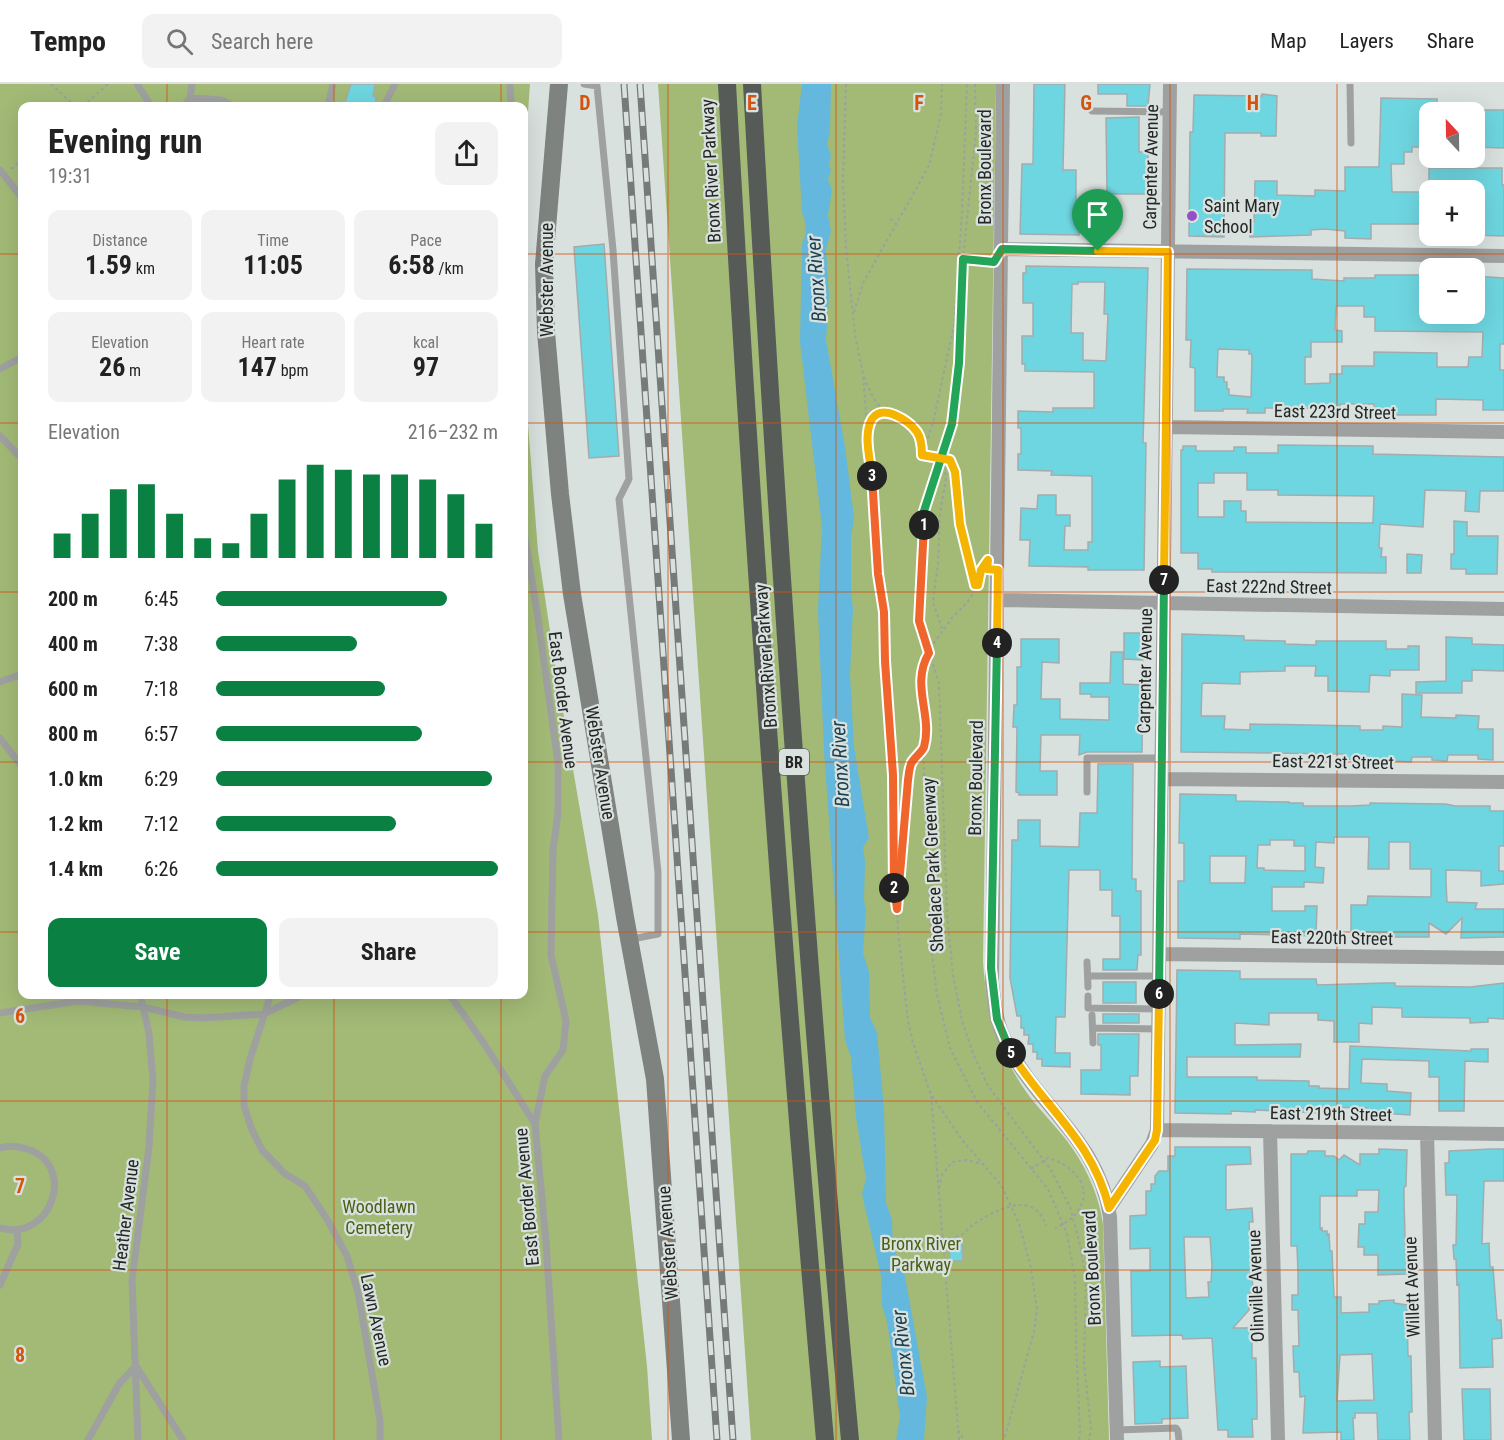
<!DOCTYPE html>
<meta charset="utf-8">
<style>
:root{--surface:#fff;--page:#f2f2f2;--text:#222;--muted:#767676;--line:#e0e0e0;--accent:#0b8043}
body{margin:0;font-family:"Roboto Condensed",sans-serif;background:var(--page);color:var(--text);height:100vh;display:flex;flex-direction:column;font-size:22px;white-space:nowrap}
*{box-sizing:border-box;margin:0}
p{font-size:20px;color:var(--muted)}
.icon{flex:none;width:33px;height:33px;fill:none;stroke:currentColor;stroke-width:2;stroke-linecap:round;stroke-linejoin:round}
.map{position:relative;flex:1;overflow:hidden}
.panel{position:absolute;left:18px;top:18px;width:510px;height:897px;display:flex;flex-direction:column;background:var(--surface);border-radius:12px;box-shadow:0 6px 24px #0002}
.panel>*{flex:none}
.needle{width:39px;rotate:338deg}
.tools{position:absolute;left:1419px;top:18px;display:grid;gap:12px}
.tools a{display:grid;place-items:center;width:66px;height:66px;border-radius:12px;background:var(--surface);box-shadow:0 6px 24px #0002;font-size:30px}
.pin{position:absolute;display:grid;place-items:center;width:51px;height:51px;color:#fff;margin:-62px -26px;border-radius:50% 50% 50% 0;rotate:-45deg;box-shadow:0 0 6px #0007}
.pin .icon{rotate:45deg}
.km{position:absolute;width:30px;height:30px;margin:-15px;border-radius:50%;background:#222;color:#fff;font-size:16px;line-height:30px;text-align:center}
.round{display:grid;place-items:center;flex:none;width:63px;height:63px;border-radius:12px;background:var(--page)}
.summary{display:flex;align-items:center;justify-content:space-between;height:102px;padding:0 30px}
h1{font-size:33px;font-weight:700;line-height:45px}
.metrics{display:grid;grid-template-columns:repeat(3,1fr);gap:9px;height:102px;padding:6px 30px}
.metrics div{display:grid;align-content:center;border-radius:12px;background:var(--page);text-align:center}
.metrics b{font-size:26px;font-weight:700}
.metrics small{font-size:16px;font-weight:400}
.metrics p{font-size:16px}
.chart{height:168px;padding:12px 30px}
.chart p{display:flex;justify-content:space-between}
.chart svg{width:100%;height:108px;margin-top:6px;stroke:var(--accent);stroke-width:6}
.cta{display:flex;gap:12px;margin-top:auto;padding:12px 30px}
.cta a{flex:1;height:69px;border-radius:12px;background:var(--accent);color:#fff;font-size:24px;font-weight:700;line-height:69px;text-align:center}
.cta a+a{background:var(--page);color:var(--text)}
ul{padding:0 30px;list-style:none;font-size:20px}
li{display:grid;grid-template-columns:96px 72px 1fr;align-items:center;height:45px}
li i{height:15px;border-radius:8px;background:var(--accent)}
header{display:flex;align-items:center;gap:36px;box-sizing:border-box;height:84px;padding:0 30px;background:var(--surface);border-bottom:2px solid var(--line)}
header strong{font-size:28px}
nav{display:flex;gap:33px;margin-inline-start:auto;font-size:21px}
.search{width:420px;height:54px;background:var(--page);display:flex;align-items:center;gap:15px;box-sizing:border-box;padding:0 21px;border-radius:12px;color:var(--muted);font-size:22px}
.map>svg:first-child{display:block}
</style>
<header>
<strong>Tempo</strong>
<div class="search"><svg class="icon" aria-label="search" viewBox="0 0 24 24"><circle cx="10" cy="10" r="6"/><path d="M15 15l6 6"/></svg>Search here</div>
<nav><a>Map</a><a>Layers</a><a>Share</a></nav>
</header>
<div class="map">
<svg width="1504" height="1356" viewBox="0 0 1504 1356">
<rect width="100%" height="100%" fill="#d9e1df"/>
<path fill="#a2ba76" d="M0,0H530L524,85V22H22V910H524V290L538,467L555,580L598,831L647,1282L652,1356H0Z
M658,0H996L983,878C987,925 992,951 1016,992C1027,1012 1043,1028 1058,1046C1081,1072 1098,1105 1103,1140L1109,1356H751Z"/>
<path fill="#64b7dd" d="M802,0H831L830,48L827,60L831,71L829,81L831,87L828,95L832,106L828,131L831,147L826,166L829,212L826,256L845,363L854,434L851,453V509L853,524L850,591L854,663L869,754L863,763L865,778L864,816L866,826L863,869L869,888L870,933L877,949L884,1025L886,1119L892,1135L893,1165L903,1182L927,1313L924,1356H896L900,1333L887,1237L882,1222L881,1192L862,1110L866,1095L856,1033L851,973L845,956L824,667L818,526L822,443L800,258L802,160C808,148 806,140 802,128L797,42Z"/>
<path fill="#6ed6e0" stroke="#a3acad" stroke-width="1.5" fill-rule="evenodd" d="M351,0H375L373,12L376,13L375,22H344Z
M1034,0H1065L1063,86H1076V122H1080L1079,151L1020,150L1022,80H1033Z
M1098,0H1150L1148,22H1127V10H1098Z
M1262,10L1277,12L1276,52H1261V49H1225L1224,153L1189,152L1190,48H1193L1194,11L1262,12Z
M1381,14L1437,15V28H1430V63H1412V68H1404V80H1391L1392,108H1423V140H1371V155L1345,154V147L1325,145L1311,146V151L1250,153V138H1254L1255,97H1277V111L1315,112V106L1345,107V83H1379Z
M1474,26H1504V64L1474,63Z
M1139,33V68H1148V110H1107L1106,34Z
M1429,84H1502V101H1504V152L1474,151V98L1429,97Z
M604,160L619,372L589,374L574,163Z
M1026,182L1148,184L1143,359H1146L1144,486H1088V483L1029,482L1030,456H1020L1021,424L1037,425L1038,411H1056V431H1070V442H1065L1064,466H1088V458H1092V392L1051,391L1052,387L1018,386V370H1021V344H1018V327L1053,328V324H1094V288L1025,287V280H1022V252H1033V219H1023V189H1026ZM1078,198H1105L1104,230H1108L1106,277L1083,276V249H1071L1072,200H1078Z
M1187,185L1312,186V195L1344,197V194H1375V191H1430V230H1474V192L1504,194V260H1500V286H1504V326H1483V316L1436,315V331H1374V320H1340V325L1265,324V329H1247L1248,325H1223V327H1195V284L1190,283L1191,256H1186ZM1336,222H1364V233H1375V247L1483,248L1482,273H1469L1468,283H1437V269L1374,268V282H1342V290H1330V299L1305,300V273H1311V258H1342V247L1335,246ZM1218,265L1249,266V270H1252L1251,313L1229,311V305H1227V298H1224V293H1217Z
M1278,361L1373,362V370L1504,373V407H1480L1479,428L1465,427L1466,407L1425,406L1423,443L1380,440L1379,464H1382L1381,473H1386V489L1212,488V485H1198V469H1181V366H1183V362H1196V367H1234V363H1246V369H1278ZM1214,389H1247V406H1278V411L1374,412L1373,439L1246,438V427H1241V417H1224V433H1198V399H1214Z
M1454,437L1467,438V452H1498L1497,490H1466V485H1451V470H1454Z
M1407,470L1422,471L1421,489H1407Z
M1124,549H1144L1143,576L1124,575Z
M1182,550L1244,552V556L1285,557V560L1316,561V557H1386V565H1408V562H1419V586H1390V592L1370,591L1369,608L1328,607V592H1315L1316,582H1285V587L1240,588V600L1203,599L1202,601L1201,632H1225L1224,645L1250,646V640L1360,642V646H1383V642L1402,643V610L1422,611L1421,633L1456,634V631L1479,632L1478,645H1493V676L1478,675V671H1448L1447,677L1432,676V673H1412L1411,678L1396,677L1343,675V670L1181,668Z
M1446,553L1472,554V560L1504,561V587L1472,586V597H1462V609H1416V598L1446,597Z
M1021,555H1059V579L1042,578L1041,615H1060V635L1109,636V613H1091V610H1080V599H1110L1111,568H1123V600L1143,601L1142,668H1087L1079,671L1080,651H1041L1040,687H1057V711H1019V709L1016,708L1017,643H1013L1014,621H1017V583H1021Z
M1098,680H1133L1132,795H1136V807H1141V871H1138L1137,886H1103V875H1120V832H1112V806H1100V786H1069L1065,933H1056L1055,969H1070V983L1042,982V975H1037V968H1033V960H1028L1029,951H1024V944H1021V932H1017L1010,894L1012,756H1018V736H1040V762L1079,763L1080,729H1097Z
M1180,710L1236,711V717L1289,718V719H1303V722H1350L1370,721V719L1446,720L1455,722H1490V727H1504V762H1499V787H1504V800L1481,802V787L1446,786V798L1447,818L1477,819L1475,825H1504V853L1461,854L1462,834L1446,850L1429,839V853H1351V821H1367L1368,812L1431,813V785H1410V758H1389V785H1368L1369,753H1334V759L1316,758L1315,783L1324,784L1323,799L1304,798V803H1272V827H1305V822H1317L1316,852L1240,850V855L1178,854V797H1184V759H1179ZM1270,756H1294V762H1305V787L1264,786V784H1257L1258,761H1270ZM1210,772H1246L1245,799H1210Z
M1177,886L1240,887V895H1316L1317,901L1385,899H1395V902L1470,903L1504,899V935L1488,934V938L1470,939V934L1402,933V924L1372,923V940L1359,939V958H1334V937L1318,936V929H1269V941L1235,939V961L1301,960L1300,973H1187V993H1257V996L1309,997V1002H1319V1004L1349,1005L1350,962L1471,967V965H1488V978L1465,977L1464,1027H1439V993H1429V977L1362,975L1361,999L1387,1000V1007L1411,1009L1410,1031L1367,1028V1024L1318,1023V1029L1255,1026V1028L1231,1027V1030L1175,1029Z
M1103,898H1136V919H1103Z
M1103,930H1139V939H1103Z
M1098,950H1139L1138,992H1130V1011L1081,1010V986H1101V961H1098Z
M1175,1063H1250L1251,1080L1226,1081V1126L1252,1124L1253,1138H1249L1253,1209H1249V1226L1233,1244H1252V1274H1256L1257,1319V1335H1252L1253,1353H1228V1346H1218L1212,1254L1183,1255L1182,1251L1132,1252L1131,1187H1150V1164L1130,1165V1132L1146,1131V1107H1151V1100H1155V1092L1159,1087H1168V1072H1175ZM1184,1153H1210L1212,1182L1211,1198H1208L1209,1213L1186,1214Z
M1379,1065L1407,1066L1406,1102L1404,1103V1115L1406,1190L1378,1191V1171H1364V1163H1358L1359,1140H1365V1128H1378L1379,1106H1357V1112H1320V1145L1322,1144V1147H1327V1151L1329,1150L1330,1167H1332L1334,1213H1341V1229L1369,1228V1220H1379V1217L1394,1216V1219L1407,1221L1408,1272H1411L1412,1328H1409L1410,1356H1378L1377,1329H1355V1334H1353L1354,1356H1341V1348L1303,1349L1305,1312L1300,1313L1299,1288H1294L1293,1262H1299L1298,1226H1292V1211H1298V1189L1297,1162H1291V1070H1307L1308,1067H1325V1072H1334L1339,1076L1344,1071L1360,1081V1070H1379ZM1372,1270L1374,1316L1337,1317L1340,1271Z
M1491,1065H1504V1097H1484L1482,1160L1489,1159L1490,1183H1493L1497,1236H1501L1502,1254L1492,1255L1493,1283L1460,1284L1459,1200L1457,1201L1456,1175H1454L1453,1161H1456L1457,1111H1446L1445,1079H1449V1067Z
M962,1158L963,1177H950L949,1159Z
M1160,1277V1283L1186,1282L1188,1334L1162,1335V1339L1135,1340L1133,1278Z
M1462,1305H1490L1491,1356H1464Z"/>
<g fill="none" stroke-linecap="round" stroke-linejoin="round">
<path stroke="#9aa19f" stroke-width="2" stroke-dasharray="3 3" stroke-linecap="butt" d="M51,0L75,22
M846,0L843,96L846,163L855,251L863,290L878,490L884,528L885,577L893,691L894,812L896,822
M975,0L976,47L963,175L959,279L949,355L924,427L919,537L939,599L947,829L953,891L962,937L974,972L988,1002L1051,1086L1070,1123L1080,1161L1086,1195L1084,1280L1091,1345L1089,1356
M83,22L108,0
M11,85L22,75
M890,135L896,139
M958,174L988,177
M854,228L863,199L929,82L941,30L942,0
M864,293C869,305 876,323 888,329C909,341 921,342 922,371L942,373L946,394L940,430L938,480L933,518L943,548
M869,346L873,335L886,329
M922,371L933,339L954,241L962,130L967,0
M942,373L949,376L955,388L960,440L975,501H978L983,482
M923,665L932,869L937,910L950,964L977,1018L1048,1105L1067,1150L1075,1195L1076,1258L1080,1348L1079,1356
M932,1012L963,1057L1001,1101L1019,1139L1031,1184L1037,1226L1034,1247L1004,1356
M1031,1085L1048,1074C1071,1080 1095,1102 1078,1127C1073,1135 1064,1140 1055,1144
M939,1104L942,1091L952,1078L966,1076L982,1080
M1080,1126L1094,1131
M890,1160C911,1156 941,1158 959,1152C965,1150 969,1143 974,1140C997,1125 1034,1105 1046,1142
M958,1346L964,1356
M959,1356L931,1011L913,959L908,937L898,847L897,825L908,696C909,690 909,683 912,678C920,665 926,664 926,645C925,623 914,599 924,577C930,562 943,547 952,534C962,523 973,516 975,501"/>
<path stroke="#9ea19f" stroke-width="7" d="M137,0L151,22
M510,0L511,22
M584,0L597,2L613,166L629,395L619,415L658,788V850L632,855
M1350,0L1351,59
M190,14L192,0
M184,22L190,14L222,16L233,22
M328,22L333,0
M384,22L395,0
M1092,27L1170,28
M0,86L22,114
M1097,120L1098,167
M0,285L22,273
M0,352L22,375
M524,448L537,527L558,679V729L553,766L551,871L566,937L563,966L545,992L535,1040L546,1158L559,1356
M0,598L22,590
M0,654L22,683
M1087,708V674H1162
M1087,878L1088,903
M1088,892H1159
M271,910L250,975L244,1002V1022L252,1046L262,1066L284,1089L305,1102L327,1135L347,1172L358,1208L380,1337V1356
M449,910L485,961L535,1040
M1088,912V924L1159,925
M0,929L78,917L143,923L184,933L203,934L264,930L305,910
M1092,931L1093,959
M1093,944L1158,945
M0,1064C9,1061 18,1062 27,1065C77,1080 53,1158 0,1144
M0,1201L18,1160L17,1146
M1116,1346L1176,1344L1178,1347L1179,1356
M88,1356L119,1300L136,1282L183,1356
M138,1356L132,1196L149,1063L153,996L149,949L140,910"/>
<path stroke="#9ea19f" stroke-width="14" d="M1003,0L992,898C994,917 996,938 1005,956C1035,1022 1099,1054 1110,1133L1117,1356
M1002,165L1504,172
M1166,343L1504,348
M997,516L1504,525
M1162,695L1504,698
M1159,870L1504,874
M1157,1046L1504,1050
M1270,1047L1278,1356
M1427,1049L1435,1356
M1109,1124L1152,1060L1157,1046L1170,0"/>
<path stroke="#7f8380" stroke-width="18" d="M559,0L544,180L546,248L560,410L572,510L625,833L655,995L681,1356"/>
<path stroke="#565b57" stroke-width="18" d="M727,0C752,453 785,904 825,1356
M752,0C777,453 808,905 850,1356"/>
<g stroke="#767b79" stroke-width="7">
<path id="rail" d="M624,0L717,1356
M640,0L733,1356"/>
</g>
<use href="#rail" stroke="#d9e1df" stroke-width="4.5" stroke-dasharray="14" stroke-linecap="butt"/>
</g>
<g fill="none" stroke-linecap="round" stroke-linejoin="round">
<g stroke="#fff" stroke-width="12">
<path id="split-1" d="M924,441V427L952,340L959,279L963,175L994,178L1002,165L1098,167"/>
</g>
<g stroke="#fff" stroke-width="12">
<path id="split-2" d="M894,804L897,825L908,696C909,690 909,683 912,678C916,672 922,668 924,663C933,631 910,601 929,569L919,537L924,441"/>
</g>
<g stroke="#fff" stroke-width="12">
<path id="split-3" d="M872,392L878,490L884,528L885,577L893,691L894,804"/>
</g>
<g stroke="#fff" stroke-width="12">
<path id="split-4" d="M872,392C870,375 863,350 872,335C883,319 909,337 917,348C921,354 922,363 922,371L950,376L955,388L960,440L975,501H978L981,486L988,476L987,485L998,486L997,559"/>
</g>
<g stroke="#fff" stroke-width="12">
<path id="split-5" d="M997,559L991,884L997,935L1011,969"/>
</g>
<g stroke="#fff" stroke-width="12">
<path id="split-6" d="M1011,969C1045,1024 1093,1057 1109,1124L1155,1056L1157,1046L1159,910"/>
</g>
<g stroke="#fff" stroke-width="12">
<path id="split-7" d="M1159,910L1164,496"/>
</g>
<g stroke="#fff" stroke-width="12">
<path id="split-8" d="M1098,167L1168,168L1164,496"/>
</g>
<use href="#split-1" stroke="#22a559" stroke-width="8"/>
<use href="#split-2" stroke="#f0652b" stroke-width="8"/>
<use href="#split-3" stroke="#f0652b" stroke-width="8"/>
<use href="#split-4" stroke="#f5b400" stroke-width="8"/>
<use href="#split-5" stroke="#22a559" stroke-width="8"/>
<use href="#split-6" stroke="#f5b400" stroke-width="8"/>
<use href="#split-7" stroke="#22a559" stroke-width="8"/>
<use href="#split-8" stroke="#f5b400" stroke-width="8"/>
</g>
<path fill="none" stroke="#d4540f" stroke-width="1.5" stroke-opacity="0.55" d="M167,0V22M334,0V22M501,0V22M668,0V1356M836,0V1356M1003,0V1356M1170,0V1356M1337,0V1356M0,170H22M524,170H1504M0,339H22M524,339H1504M0,508H22M524,508H1504M0,678H22M524,678H1504M0,848H22M524,848H1504M167,910V1356M334,910V1356M501,910V1356M0,1017H1504M0,1186H1504"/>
<circle fill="#9351c6" stroke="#d9e1df" stroke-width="2" cx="1192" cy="132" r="6"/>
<g text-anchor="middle" stroke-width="4.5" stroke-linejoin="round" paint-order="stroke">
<rect fill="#d9e1df" stroke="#5a5f5e" stroke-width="1.5" x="779" y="665" width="30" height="26" rx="4.5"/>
<g font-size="16" font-weight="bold" fill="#242726">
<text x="794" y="684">BR</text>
</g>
<g font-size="18" fill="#242726" stroke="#d9e1df">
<text transform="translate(985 83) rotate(-90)" y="6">Bronx Boulevard</text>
<text transform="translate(1151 83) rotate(-89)" y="6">Carpenter Avenue</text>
<text transform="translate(711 87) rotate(-93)" y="6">Bronx River Parkway</text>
<text transform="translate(547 196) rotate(-90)" y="6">Webster Avenue</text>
<text transform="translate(1335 328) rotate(1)" y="6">East 223rd Street</text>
<text transform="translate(1269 503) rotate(1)" y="6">East 222nd Street</text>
<text transform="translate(766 572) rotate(-94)" y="6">Bronx River Parkway</text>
<text transform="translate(1145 587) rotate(-89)" y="6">Carpenter Avenue</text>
<text transform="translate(563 616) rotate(83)" y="6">East Border Avenue</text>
<text transform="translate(1333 678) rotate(1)" y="6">East 221st Street</text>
<text transform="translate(600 679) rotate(81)" y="6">Webster Avenue</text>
<text transform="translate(976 694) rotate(-89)" y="6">Bronx Boulevard</text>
<text transform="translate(933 781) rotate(-93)" y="6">Shoelace Park Greenway</text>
<text transform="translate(1332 854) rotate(1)" y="6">East 220th Street</text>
<text transform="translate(1331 1030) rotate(1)" y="6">East 219th Street</text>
<text transform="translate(527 1113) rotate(-95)" y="6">East Border Avenue</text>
<text transform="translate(126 1131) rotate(-83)" y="6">Heather Avenue</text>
<text transform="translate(668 1159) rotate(-94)" y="6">Webster Avenue</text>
<text transform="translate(1092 1184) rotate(-93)" y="6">Bronx Boulevard</text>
<text transform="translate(1256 1202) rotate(-92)" y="6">Olinville Avenue</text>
<text transform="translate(1412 1203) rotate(-92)" y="6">Willett Avenue</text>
<text transform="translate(376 1236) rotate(78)" y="6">Lawn Avenue</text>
</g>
<g font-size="18" fill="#242726" stroke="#d9e1df" text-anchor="start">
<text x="1204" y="128">Saint Mary<tspan x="1204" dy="21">School</tspan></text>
</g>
<g font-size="18" fill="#4a6015" stroke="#d9e1df">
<text x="379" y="1129">Woodlawn<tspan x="379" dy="21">Cemetery</tspan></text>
<text x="921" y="1166">Bronx River<tspan x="921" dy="21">Parkway</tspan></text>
</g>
<g font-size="20" font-style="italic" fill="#1c4152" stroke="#d9e1df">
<text transform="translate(816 195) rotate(-94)" y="7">Bronx River</text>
<text transform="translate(840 680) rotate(-93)" y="7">Bronx River</text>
<text transform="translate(903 1269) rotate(-96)" y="7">Bronx River</text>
</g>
</g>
<g font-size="20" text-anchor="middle" font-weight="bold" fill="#d4540f" stroke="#d9e1df" stroke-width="4.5" stroke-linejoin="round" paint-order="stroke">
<text x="585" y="26">D</text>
<text x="752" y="26">E</text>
<text x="919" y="26">F</text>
<text x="1086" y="26">G</text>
<text x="1253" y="26">H</text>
<text x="20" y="939">6</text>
<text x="20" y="1109">7</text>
<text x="20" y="1278">8</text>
</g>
</svg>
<div class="tools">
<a><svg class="needle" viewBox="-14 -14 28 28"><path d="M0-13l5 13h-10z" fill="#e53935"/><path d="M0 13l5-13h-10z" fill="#767676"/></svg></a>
<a>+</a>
<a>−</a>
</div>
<div class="pin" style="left:1098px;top:167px;background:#1e9e55"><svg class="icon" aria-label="arrive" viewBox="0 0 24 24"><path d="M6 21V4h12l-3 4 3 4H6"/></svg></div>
<b class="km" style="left:924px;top:441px">1</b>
<b class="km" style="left:894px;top:804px">2</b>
<b class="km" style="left:872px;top:392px">3</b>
<b class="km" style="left:997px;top:559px">4</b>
<b class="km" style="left:1011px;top:969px">5</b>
<b class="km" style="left:1159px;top:910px">6</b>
<b class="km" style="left:1164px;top:496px">7</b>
<section class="panel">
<div class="summary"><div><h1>Evening run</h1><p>19:31</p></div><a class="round"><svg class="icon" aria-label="share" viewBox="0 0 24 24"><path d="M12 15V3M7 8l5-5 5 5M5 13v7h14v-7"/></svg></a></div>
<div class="metrics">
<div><p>Distance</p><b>1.59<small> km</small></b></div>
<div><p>Time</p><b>11:05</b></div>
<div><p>Pace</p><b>6:58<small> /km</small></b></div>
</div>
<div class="metrics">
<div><p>Elevation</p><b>26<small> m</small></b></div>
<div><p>Heart rate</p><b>147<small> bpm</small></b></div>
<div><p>kcal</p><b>97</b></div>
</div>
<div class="chart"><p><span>Elevation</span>216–232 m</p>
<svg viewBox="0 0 160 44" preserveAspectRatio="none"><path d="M5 44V34M15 44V26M25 44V16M35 44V14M45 44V26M55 44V36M65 44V38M75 44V26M85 44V12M95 44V6M105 44V8M115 44V10M125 44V10M135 44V12M145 44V18M155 44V30"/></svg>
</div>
<ul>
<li><b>200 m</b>6:45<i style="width:82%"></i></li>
<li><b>400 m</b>7:38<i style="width:50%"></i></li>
<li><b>600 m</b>7:18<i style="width:60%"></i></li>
<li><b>800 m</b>6:57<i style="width:73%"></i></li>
<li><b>1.0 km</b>6:29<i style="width:98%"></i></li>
<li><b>1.2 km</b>7:12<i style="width:64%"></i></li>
<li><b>1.4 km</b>6:26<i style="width:100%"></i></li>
</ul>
<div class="cta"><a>Save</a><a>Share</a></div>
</section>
</div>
